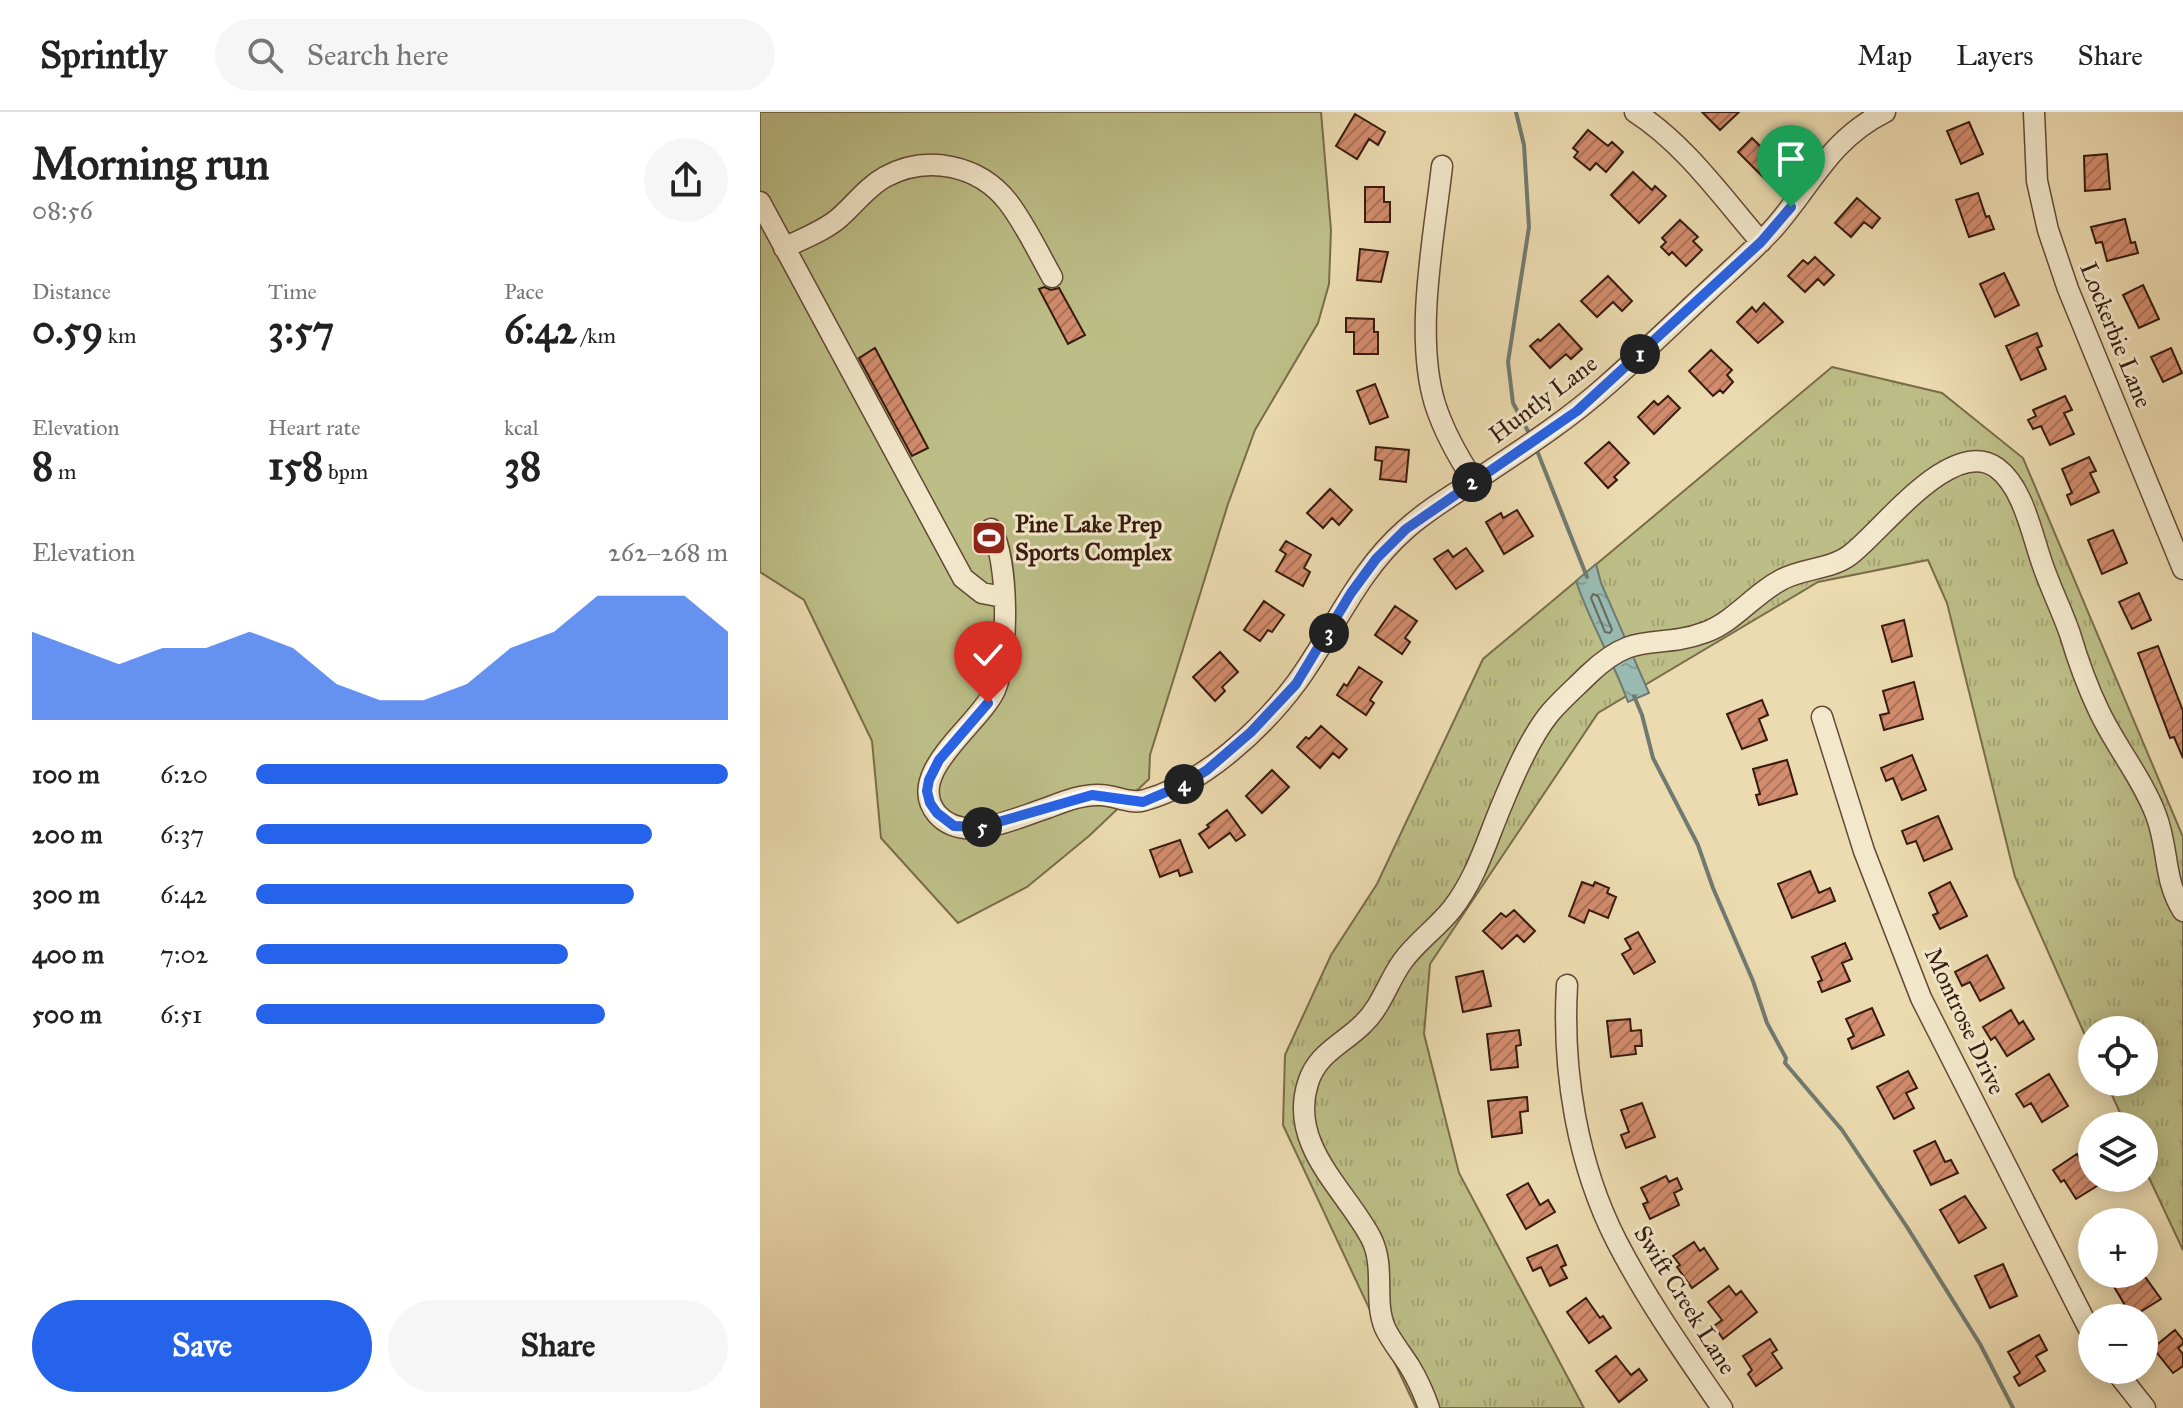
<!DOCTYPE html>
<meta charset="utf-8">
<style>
:root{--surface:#fff;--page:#f6f6f6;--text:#222;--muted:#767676;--line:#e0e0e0;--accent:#2563eb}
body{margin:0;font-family:"IM FELL Great Primer",serif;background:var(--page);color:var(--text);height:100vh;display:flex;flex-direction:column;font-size:30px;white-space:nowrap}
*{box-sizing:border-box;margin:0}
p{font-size:26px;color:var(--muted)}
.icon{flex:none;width:44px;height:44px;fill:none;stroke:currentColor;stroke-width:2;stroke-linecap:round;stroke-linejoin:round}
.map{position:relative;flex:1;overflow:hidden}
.panel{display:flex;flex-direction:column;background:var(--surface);width:760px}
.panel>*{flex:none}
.controls{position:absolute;left:1318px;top:904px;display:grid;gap:16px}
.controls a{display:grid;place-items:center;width:80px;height:80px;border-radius:50%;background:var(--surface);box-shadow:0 4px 20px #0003;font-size:40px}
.pin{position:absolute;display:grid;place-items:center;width:68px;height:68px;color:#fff;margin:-82px -34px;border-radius:50% 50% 50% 0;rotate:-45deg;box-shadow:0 0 8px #0007}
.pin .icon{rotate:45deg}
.km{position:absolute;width:40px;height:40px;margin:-20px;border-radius:50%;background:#222;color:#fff;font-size:22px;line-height:40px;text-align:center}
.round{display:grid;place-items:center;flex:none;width:84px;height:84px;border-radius:42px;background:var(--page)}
.summary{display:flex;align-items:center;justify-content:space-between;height:136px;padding:0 32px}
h1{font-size:44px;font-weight:700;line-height:60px}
.metrics{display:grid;grid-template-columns:repeat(3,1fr);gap:12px;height:136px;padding:8px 32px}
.metrics div{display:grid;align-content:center}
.metrics b{font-size:40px;font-weight:700}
.metrics small{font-size:22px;font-weight:400}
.metrics p{font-size:22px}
.chart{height:224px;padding:16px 32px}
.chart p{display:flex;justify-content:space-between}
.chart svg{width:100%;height:144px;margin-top:8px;fill:var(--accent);opacity:.7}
.action{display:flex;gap:16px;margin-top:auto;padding:16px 32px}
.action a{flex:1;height:92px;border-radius:48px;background:var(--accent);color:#fff;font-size:32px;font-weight:700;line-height:92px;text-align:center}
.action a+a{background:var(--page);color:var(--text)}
ul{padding:0 32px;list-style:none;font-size:26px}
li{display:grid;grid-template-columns:128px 96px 1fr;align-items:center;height:60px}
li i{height:20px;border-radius:10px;background:var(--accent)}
header{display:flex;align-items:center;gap:48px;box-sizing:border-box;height:112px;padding:0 40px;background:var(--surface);border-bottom:2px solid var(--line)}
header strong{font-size:38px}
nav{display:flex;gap:44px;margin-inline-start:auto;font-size:28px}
.search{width:560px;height:72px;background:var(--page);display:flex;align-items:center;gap:20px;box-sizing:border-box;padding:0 28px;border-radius:44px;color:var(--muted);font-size:30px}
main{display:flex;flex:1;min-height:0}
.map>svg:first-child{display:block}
</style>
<header>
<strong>Sprintly</strong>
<div class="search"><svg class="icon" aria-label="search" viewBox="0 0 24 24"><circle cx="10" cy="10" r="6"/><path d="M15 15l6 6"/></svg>Search here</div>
<nav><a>Map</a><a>Layers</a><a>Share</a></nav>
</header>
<main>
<section class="panel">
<div class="summary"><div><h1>Morning run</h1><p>08:56</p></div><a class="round"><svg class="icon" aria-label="share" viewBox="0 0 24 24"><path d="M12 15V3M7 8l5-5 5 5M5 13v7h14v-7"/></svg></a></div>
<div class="metrics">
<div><p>Distance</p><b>0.59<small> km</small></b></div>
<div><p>Time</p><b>3:57</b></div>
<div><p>Pace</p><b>6:42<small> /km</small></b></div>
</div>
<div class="metrics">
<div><p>Elevation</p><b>8<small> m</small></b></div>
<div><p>Heart rate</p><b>158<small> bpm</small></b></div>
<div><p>kcal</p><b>38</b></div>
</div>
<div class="chart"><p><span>Elevation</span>262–268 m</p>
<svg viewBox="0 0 160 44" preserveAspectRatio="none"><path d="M0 44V17L10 22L20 27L30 22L40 22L50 17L60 22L70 33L80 38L90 38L100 33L110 22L120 17L130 6L140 6L150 6L160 17V44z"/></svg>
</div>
<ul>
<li><b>100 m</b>6:20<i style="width:100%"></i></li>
<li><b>200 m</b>6:37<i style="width:84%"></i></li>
<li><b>300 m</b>6:42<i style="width:80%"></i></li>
<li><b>400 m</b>7:02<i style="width:66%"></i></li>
<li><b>500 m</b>6:51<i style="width:74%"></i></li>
</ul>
<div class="action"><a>Save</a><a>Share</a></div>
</section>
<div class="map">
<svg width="1423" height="1296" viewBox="0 0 1423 1296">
<defs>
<pattern id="grass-tufts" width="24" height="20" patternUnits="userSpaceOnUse" patternTransform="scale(2)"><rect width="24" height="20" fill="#bdbe87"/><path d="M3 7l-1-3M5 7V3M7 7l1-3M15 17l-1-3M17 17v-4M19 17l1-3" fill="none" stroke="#a3a373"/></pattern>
<pattern id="water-ripples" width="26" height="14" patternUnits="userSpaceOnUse" patternTransform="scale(2)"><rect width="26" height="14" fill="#99bab1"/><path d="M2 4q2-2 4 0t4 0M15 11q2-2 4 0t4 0" fill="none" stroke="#849f97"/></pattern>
<pattern id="building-hatch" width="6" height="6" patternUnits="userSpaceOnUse" patternTransform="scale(2)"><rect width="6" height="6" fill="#d38c6d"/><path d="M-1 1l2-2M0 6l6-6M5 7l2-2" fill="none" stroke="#ac7258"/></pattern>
</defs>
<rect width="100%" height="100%" fill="#ecdbb0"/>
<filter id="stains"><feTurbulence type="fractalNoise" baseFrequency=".0025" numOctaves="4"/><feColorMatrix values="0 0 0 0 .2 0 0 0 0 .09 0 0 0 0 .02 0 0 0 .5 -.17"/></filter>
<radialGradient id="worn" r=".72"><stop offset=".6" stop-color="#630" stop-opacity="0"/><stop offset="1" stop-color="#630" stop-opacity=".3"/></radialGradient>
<path fill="url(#grass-tufts)" stroke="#7a6c4a" stroke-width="2" d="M1072,255L1182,281L1263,346L1423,725V1138L1384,1055V1014H1366L1346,970H1384V918H1332V939L1255,765L1187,491L1168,448L1058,470L838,601L670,852L664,922L699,1061L824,1296H656L523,1013L525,943L571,843L617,772L723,547Z"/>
<path fill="#bdbe87" stroke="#7a6c4a" stroke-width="2" d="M0,0H561L571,118L569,172L558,211L495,318L468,392L390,643L389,667L329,724L267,775L198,811L121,726L112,629L44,488L0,460Z"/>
<path fill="url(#water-ripples)" stroke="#717a70" stroke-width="2" d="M836,452L841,471L889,581L868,590C853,548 830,511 816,469Z"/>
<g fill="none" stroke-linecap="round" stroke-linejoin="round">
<path stroke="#686a60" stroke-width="2" d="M833,482L838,484L852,518L850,521L845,520L831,486Z"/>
<path stroke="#717a70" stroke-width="4" d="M756,0L764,33L769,115L748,250L753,291L771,325
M776,336L827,465
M874,584L882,603L893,646L938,733L953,776L993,869L1007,911L1026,946L1025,951L1082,1018L1147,1115L1220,1232L1253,1296"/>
</g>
<path fill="url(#building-hatch)" stroke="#361a0e" stroke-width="2" d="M942,0H979L960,18Z
M595,2L625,20L618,33L609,27L597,47L576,34Z
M1209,10L1223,42L1201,52L1187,19Z
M828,18L848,34L852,30L863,40L846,60L836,51L830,58L814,45L818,40L813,36Z
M992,26L1020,54L1006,68L978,40Z
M1347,42L1350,77L1325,79L1324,44Z
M873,60L892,78L895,74L906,84L879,111L851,83Z
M605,75H624V90H630V110H605Z
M1218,81L1226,105L1229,104L1234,117L1209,125L1196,88Z
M1097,86L1120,106L1112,116L1104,110L1091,125L1075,111Z
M1365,107L1371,131L1375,130L1378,141L1347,149L1342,130L1336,131L1331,115Z
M920,108L938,125L933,129L942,138L926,154L912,140L909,143L901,135L906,130L902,126Z
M600,137L628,140L621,170L597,168Z
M1055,145L1074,163L1064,173L1058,167L1045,180L1028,164L1043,148L1048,152Z
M1244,161L1259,193L1235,205L1220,172Z
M848,164L872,189L862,199L853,190L837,205L821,189Z
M1383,173L1399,207L1379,216L1363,183Z
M284,175L291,178L299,176L325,223L308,232L279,177Z
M1004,191L1023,210L998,231L977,210L992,195L996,200Z
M586,206L614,207V220H618V242H594V220H586Z
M799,212L822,237L811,247L806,242L790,256L770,234L778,227L780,229Z
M1277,221L1282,234L1277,236L1286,257L1261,268L1246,234Z
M115,236L168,336L152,344L99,246Z
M1411,236L1422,261L1403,270L1391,245Z
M951,238L972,258L967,263L973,270L963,281L960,278L953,284L929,259Z
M615,272L628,305L610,312L597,279Z
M908,284L920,296L894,322L878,305L894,289L898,293Z
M1305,284L1312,298L1304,301L1314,322L1290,333L1281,314L1273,317L1268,308L1276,304L1273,298Z
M849,330L869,351L854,365L857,368L848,376L825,351Z
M616,335L649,338L646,370L620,367L622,349L615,348Z
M1329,345L1336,359L1330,361L1339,380L1311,393L1307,383L1312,381L1302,357Z
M570,377L592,398L579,413L572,406L563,416L547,401Z
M757,398L773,424L744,442L726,410L741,401L743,406Z
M1353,418L1367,451L1342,462L1328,428Z
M526,429L551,443L544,456L550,460L543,474L516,459L526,442L520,438Z
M706,436L723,459L696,477L674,447L688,438L693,445Z
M1379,481L1391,508L1372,517L1359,490Z
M504,489L524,503L512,520L508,518L500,529L484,518Z
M635,494L657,509L645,526L650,530L642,542L615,523Z
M1144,508L1152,544L1132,550L1122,514Z
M1398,534L1423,599V646L1414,625L1410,626L1378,541Z
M460,540L478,560L462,575L465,579L455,589L433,565Z
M599,555L622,570L610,588L614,591L606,603L577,583L584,572L587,574Z
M1154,570L1163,607L1124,618L1120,603L1129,601L1123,579Z
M1002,588L1008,603L999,607L1007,628L982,637L967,602Z
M561,614L587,637L579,646L573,641L560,656L537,635L546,625L549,627Z
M1152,643L1166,678L1142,688L1133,666L1126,669L1121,656Z
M1027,648L1037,682L999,693L996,683L1000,682L993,657Z
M512,658L529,675L502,701L486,684Z
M467,698L485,723L476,729L470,721L449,736L439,722L449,715L447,713Z
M1178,704L1192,737L1164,749L1156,729L1147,732L1142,719Z
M420,728L432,760L420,764L418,758L400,765L390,738Z
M1050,759L1059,781L1070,776L1075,789L1032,806L1018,772Z
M822,770L833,774L835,770L849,776L847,781L856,785L848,806L829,798L824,811L809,804Z
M1190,770L1207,804L1180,817L1173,803L1178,801L1169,781Z
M754,798L775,819L764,830L757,823L742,837L723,819L741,801L746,805Z
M878,820L895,850L874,862L862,842L871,837L865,827Z
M1085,831L1092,847L1082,851L1090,869L1062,880L1058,870L1062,868L1052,845Z
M1227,843L1244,876L1220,889L1210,870L1202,874L1195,860Z
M723,859L731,894L703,900L696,865Z
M1112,896L1124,923L1092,937L1088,927L1094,924L1086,907Z
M1251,898L1259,912L1263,909L1274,927L1247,944L1235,925L1231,928L1223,915Z
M870,907L871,919L881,918L882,934H875L876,942L851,945L847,909Z
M759,918L761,933L756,934L758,955L731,958L727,922Z
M1148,959L1157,976L1146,981L1154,996L1134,1007L1117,975Z
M1289,962L1308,994L1282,1010L1271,991L1264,995L1256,982Z
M767,985L768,999L760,1000L762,1021L732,1025L728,989Z
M882,991L895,1025L866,1036L861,1023L869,1020L861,998Z
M1175,1029L1185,1050L1191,1048L1198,1061L1171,1073L1154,1039Z
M1317,1042L1337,1074L1316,1087L1304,1068L1301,1070L1293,1058Z
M906,1064L909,1070L917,1066L922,1077L914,1081L919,1093L890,1107L883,1092L888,1090L881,1076Z
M768,1071L780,1093L788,1088L795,1100L766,1117L747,1083Z
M1205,1084L1226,1116L1199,1131L1180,1098Z
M934,1130L940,1139L944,1136L958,1157L932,1176L917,1155L920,1153L913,1144Z
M797,1133L806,1153L801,1155L807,1166L790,1174L781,1155L773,1159L767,1146Z
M1243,1152L1257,1184L1230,1196L1215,1164Z
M1371,1162H1383L1401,1187L1372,1205L1353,1173Z
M969,1174L976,1183L981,1179L997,1200L963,1227L954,1214L962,1208L948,1190Z
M826,1186L840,1206L843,1204L851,1216L829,1231L807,1200Z
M1415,1218L1423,1228V1232L1418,1236L1423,1242V1254L1413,1261L1393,1236Z
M1279,1223L1287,1238L1276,1244L1285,1259L1259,1274L1254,1265L1260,1261L1248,1240Z
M1010,1227L1017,1238L1012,1241L1022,1256L996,1274L988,1262L992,1258L983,1244Z
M856,1244L871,1263L879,1257L887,1268L859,1290L836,1259Z"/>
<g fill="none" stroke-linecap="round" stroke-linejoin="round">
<g stroke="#644a36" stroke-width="23">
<path id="minor" d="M875,0C925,32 962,85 1001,130
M1274,0L1277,69L1288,118L1308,177L1423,457
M682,54C674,126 654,223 675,292C684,320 698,345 714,369
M0,90L203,466L222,481L243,485
M24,136C42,127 64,119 79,106C94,93 107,75 125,65C167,42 219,53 248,90C265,112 278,140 292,165
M231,417C249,447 249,546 235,578C220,612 143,662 177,702C204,733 255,706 287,696C303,690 322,682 340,683C355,683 370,693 385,688C443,672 502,617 537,570C574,519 597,460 645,418C668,397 696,381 722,364C766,335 809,307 848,272C881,243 913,212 945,182C968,160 992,140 1013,117C1052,73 1069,28 1125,0
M1062,605L1104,739L1161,886L1332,1223
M807,873C802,959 817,1052 857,1130C887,1188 925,1242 962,1296
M1355,1258L1385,1296
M669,1296C664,1282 658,1268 650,1255C642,1242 631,1229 625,1216C613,1188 626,1155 611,1126C586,1078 528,1033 548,971C557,941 583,932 603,912C621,895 628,870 642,850C656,830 677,816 692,797C717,765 727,727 743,690C754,663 772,623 790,601C802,587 816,575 829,562C877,516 895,539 946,520C975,509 994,482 1021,468C1042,456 1070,458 1090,443C1121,420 1192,323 1237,356C1264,376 1272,424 1283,454C1291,477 1302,499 1310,522C1318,549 1327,574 1339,599C1356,635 1382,666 1396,703C1409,737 1403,767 1423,799"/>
</g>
<use href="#minor" stroke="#f3e8cc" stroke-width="20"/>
</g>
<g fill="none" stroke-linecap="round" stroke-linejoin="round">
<g stroke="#fff" stroke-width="16">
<path id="route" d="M228,591L179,648L169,668L167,679L170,691L177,701L194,714L221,715L332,683L383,690L425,672L447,658L491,620L536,572L591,481L616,447L646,417L817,299L1001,130L1031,95"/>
</g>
<use href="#route" stroke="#2563eb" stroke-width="10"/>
</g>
<defs>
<g id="stadium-square" transform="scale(1.8)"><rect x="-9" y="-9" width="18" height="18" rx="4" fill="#8f2418" stroke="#f3e8cc"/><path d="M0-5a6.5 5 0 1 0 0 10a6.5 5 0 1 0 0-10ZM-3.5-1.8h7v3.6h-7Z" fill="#fff"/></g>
</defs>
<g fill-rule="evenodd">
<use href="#stadium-square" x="229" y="426"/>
</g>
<g text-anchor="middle" stroke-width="6" stroke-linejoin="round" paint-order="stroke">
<g font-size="24" fill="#361a0e" stroke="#f3e8cc">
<text transform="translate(1356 223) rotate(68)" y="8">Lockerbie Lane</text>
<text transform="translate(783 287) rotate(-37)" y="8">Huntly Lane</text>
<text transform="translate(1205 909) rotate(65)" y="8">Montrose Drive</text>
<text transform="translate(925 1188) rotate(58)" y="8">Swift Creek Lane</text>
</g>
<g font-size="24" font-weight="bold" fill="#361a0e" stroke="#f3e8cc" text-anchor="start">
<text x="255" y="420">Pine Lake Prep<tspan x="255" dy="28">Sports Complex</tspan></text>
</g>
</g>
<rect width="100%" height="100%" filter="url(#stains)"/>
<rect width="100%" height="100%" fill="url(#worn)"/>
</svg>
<div class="controls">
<a><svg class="icon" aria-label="locate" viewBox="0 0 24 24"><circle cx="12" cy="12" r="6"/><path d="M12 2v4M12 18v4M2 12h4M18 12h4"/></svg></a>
<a><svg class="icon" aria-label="layers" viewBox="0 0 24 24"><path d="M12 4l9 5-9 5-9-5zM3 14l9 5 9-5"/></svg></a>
<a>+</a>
<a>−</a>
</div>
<div class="pin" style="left:1031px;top:95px;background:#1e9e55"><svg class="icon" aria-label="arrive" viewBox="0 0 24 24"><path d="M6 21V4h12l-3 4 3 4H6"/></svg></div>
<div class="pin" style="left:228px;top:591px;background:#d93025"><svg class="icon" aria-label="check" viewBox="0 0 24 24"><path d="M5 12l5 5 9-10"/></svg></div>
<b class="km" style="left:880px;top:242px">1</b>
<b class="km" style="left:712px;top:370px">2</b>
<b class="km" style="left:569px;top:521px">3</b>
<b class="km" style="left:424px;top:672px">4</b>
<b class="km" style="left:222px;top:715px">5</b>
</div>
</main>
